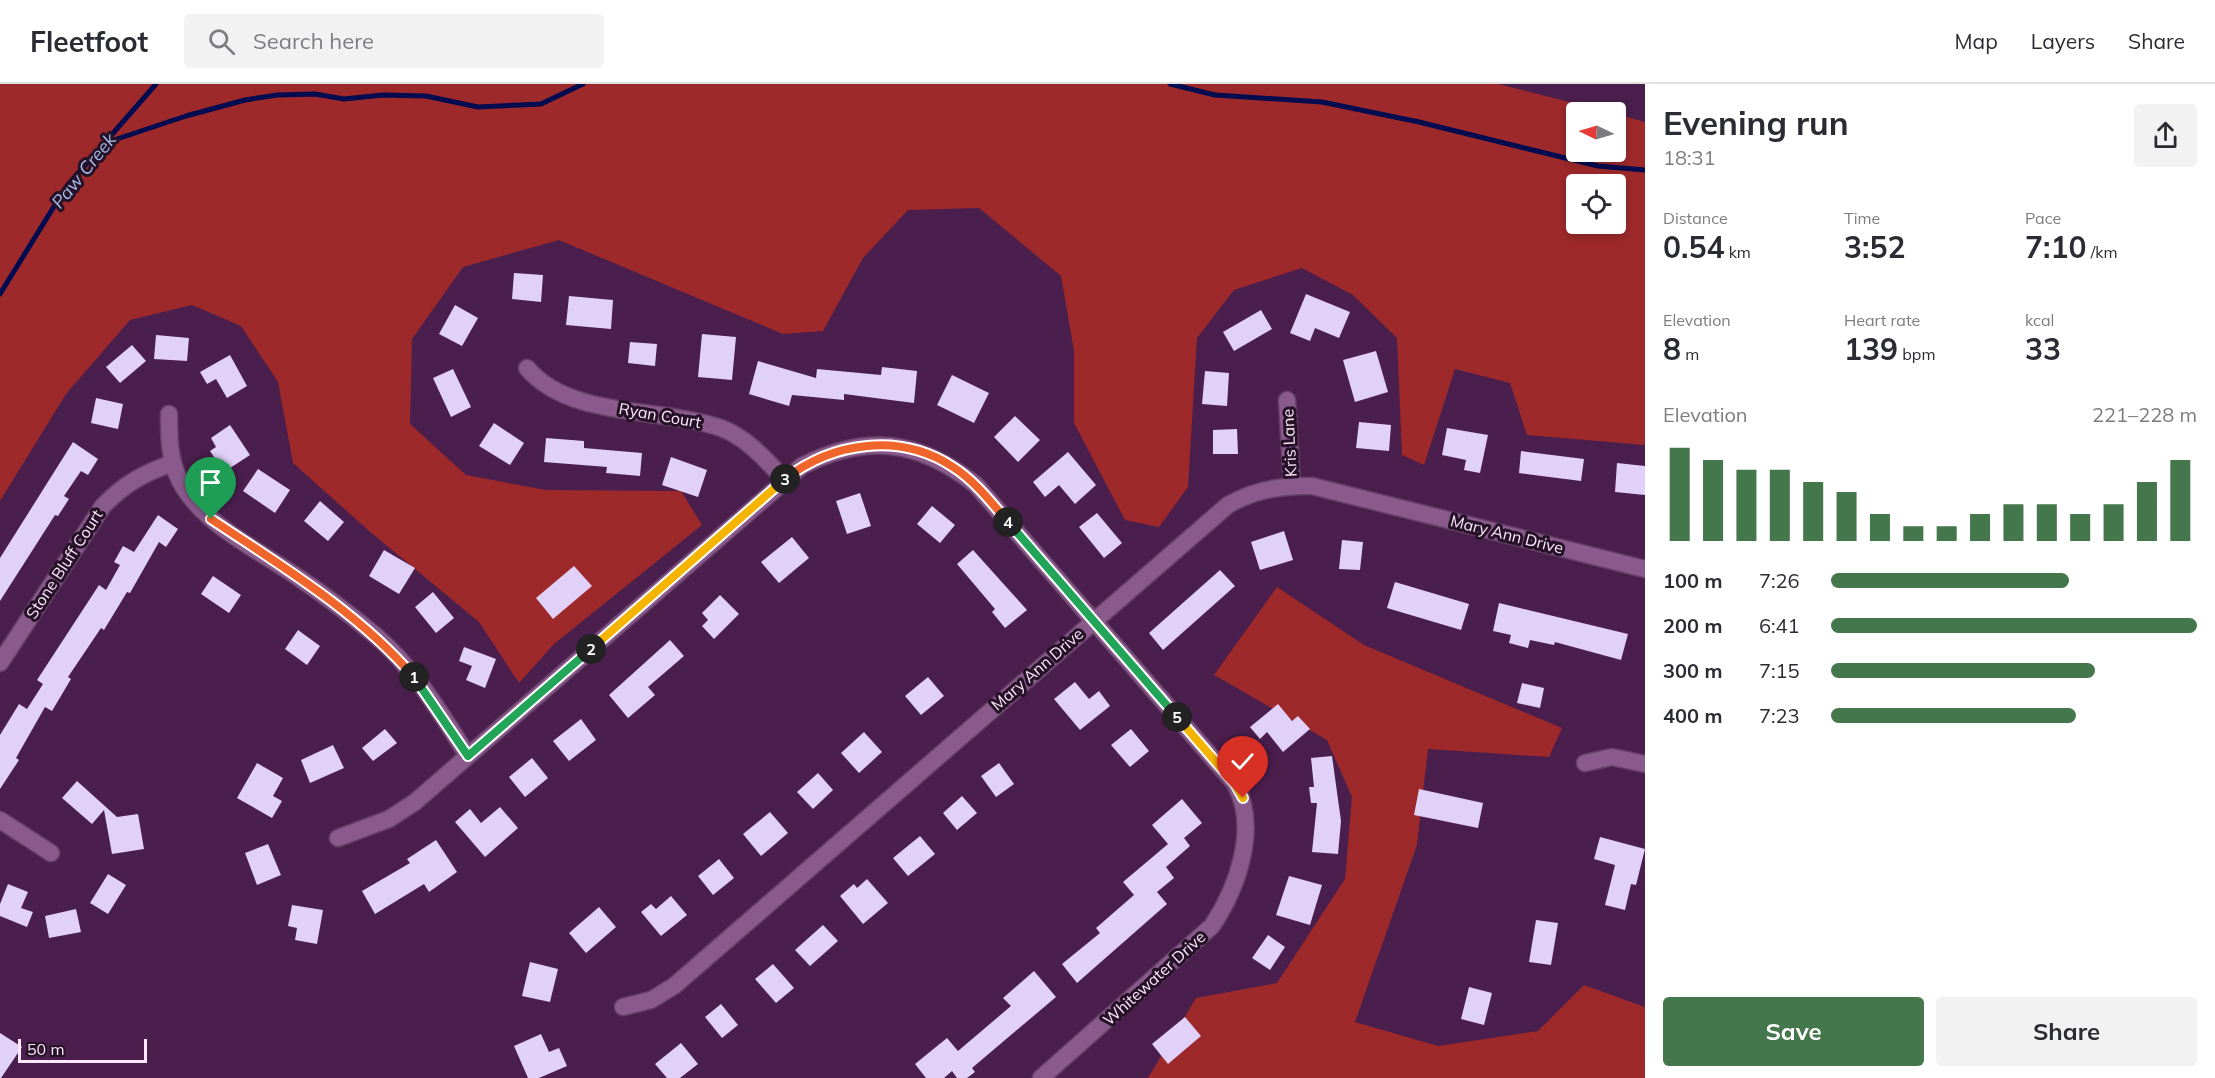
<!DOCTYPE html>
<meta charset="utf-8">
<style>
:root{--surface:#fff;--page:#f2f2f3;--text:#2b2b33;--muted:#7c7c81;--line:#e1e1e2;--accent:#44774b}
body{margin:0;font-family:Mulish,sans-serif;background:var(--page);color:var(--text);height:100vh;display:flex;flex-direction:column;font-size:22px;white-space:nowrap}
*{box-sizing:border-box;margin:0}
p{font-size:20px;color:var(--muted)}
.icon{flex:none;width:33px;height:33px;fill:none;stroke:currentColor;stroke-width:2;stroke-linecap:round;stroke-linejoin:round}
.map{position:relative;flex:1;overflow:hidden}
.sheet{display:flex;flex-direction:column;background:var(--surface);width:570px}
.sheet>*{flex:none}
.needle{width:39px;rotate:275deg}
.buttons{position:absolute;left:1566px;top:18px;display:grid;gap:12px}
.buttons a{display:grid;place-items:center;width:60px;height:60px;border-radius:6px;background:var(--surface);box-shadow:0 3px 9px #0003;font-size:30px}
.scale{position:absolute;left:18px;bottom:15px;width:129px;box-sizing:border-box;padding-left:6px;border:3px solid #fde8fe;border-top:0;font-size:16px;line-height:21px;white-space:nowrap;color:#fde8fe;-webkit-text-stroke:4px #261227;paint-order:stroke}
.pin{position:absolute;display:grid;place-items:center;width:51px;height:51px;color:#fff;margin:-62px -26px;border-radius:50% 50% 50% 0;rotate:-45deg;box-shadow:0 0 6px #0007}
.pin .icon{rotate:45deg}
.km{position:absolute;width:30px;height:30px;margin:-15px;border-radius:50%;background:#222;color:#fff;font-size:16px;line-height:30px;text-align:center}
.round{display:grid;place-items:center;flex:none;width:63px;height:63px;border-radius:6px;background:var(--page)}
.summary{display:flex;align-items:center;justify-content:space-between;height:102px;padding:0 18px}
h1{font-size:33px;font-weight:700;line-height:45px}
.metrics{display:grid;grid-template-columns:repeat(3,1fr);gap:9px;height:102px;padding:6px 18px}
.metrics div{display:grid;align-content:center}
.metrics b{font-size:30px;font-weight:700}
.metrics small{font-size:16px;font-weight:400}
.metrics p{font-size:16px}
.chart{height:168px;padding:12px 18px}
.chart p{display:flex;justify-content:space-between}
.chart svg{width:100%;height:108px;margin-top:6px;stroke:var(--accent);stroke-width:6}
.primary-button{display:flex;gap:12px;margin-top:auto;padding:12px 18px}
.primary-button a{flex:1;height:69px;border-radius:6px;background:var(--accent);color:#fff;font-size:24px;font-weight:700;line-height:69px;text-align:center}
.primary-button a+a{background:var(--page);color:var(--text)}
ul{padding:0 18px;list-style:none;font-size:20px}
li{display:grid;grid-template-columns:96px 72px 1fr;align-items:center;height:45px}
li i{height:15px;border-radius:8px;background:var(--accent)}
header{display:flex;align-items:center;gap:36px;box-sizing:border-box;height:84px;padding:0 30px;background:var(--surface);border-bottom:2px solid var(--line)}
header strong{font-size:28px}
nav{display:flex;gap:33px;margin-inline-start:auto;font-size:21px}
.search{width:420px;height:54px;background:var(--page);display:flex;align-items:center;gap:15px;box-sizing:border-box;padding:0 21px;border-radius:6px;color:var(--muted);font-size:22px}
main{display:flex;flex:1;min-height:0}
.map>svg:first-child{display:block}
</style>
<header>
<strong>Fleetfoot</strong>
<div class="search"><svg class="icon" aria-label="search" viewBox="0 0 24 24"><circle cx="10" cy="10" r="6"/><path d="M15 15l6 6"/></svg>Search here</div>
<nav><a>Map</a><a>Layers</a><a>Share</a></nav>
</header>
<main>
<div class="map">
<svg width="1645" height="994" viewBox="0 0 1645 994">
<rect width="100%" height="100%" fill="#4a1e4d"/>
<path fill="#9e292b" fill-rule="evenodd" d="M0,0H1498L1609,28H1576V68H1616V30L1645,38V361L1527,351L1510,299L1455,285L1424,381L1402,371L1397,254L1353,211L1302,184L1234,206L1197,254L1188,403L1159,443L1125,436L1074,339V267L1061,192L979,124L908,126L863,174L823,247L783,250L559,156L463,183L412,255L410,340L466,391L546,406L681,407L702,441L554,560L519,599L479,538L368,446L293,379L278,298L241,242L192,221L130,236L66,310L0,417ZM1576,100H1616V140H1576Z
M1277,503L1364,561L1562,644L1549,673L1428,665L1417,761L1355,938L1438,962L1538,947L1584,901L1645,923V994H1148L1196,914L1277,899L1345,795L1352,713L1327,656L1214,591Z"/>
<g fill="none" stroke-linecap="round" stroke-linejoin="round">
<path stroke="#010b50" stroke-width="5" d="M1170,0L1215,11L1322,18L1419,38L1598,82L1645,86
M105,59L186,32L245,16L277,11L315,10L344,15L383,11L426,12L478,23L541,20L583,0
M0,210L66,103L156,0"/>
</g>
<path fill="#e1d0f8" d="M514,189L543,191L541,218L512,215Z
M1306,210L1350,228L1339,254L1315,244L1310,257L1290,249Z
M569,212L613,216L611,245L566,241Z
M455,221L478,234L462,262L439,250Z
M1261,226L1272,245L1234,267L1223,248Z
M702,250L736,253L732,296L698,293Z
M156,251L189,254L187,277L154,275Z
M630,258L657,260L655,282L628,279Z
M132,261L146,277L120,299L106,283Z
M1376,267L1388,308L1355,318L1343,276Z
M230,271L247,302L227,314L216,295L207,300L200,288Z
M758,277L816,294L817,285L881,291L882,283L917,287L914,319L844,310V316L792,311L789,322L749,310Z
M453,285L471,323L451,333L433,294Z
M1205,287L1229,289L1227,322L1202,320Z
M952,291L989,309L974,339L937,321Z
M96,314L123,320L118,345L91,339Z
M1015,332L1040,356L1018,378L994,353Z
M1359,338L1391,341L1389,367L1356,364Z
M494,339L524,359L510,381L479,362Z
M230,341L250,371L224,388L210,367L216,363L211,354Z
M1447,344L1488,351L1480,389L1464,386L1466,376L1442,371Z
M1237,345L1238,370H1213V346Z
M546,354L584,357V364L642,369L640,392L606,389L607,383L544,378Z
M73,358L98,375L88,391L81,387L64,412L69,415L58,432L55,431L0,517V474Z
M1521,367L1584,375L1581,397L1519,389Z
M1068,368L1096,401L1075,420L1059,401L1045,413L1033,398Z
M671,373L707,386L698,413L662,401Z
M1617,379L1645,382V411L1615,408Z
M258,385L290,406L275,429L243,407Z
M860,409L871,442L847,450L836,417Z
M320,417L344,438L328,457L304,437Z
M932,422L955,441L940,459L917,440Z
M1097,429L1122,459L1104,474L1079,443Z
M158,431L178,445L166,463L159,458L130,509L127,508L104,546L101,544L68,593L71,595L52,627L45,623L16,674L19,676L0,705V651L19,620L27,625L43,600L37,596L99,501L106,506L120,481L114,478L123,462L134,468Z
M1284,447L1293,476L1260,486L1251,458Z
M792,453L809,474L779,499L761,478Z
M1342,456L1363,458L1360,486L1339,485Z
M384,466L415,484L399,510L369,492Z
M973,466L1027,526L1005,544L992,528L995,525L957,480Z
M574,482L592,502L553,535L536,514Z
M1220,486L1235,502L1163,566L1149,549Z
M213,492L241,511L229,529L201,510Z
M1395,498L1469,520L1461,546L1387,524Z
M433,508L454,534L436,549L415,523Z
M720,511L739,530L714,555L702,542L708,536L702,529Z
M1499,519L1628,550L1621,576L1555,558L1554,561L1530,556L1528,564L1509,559L1511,551L1493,547Z
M298,546L320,562L307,581L285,565Z
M670,556L684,572L648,603L655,611L628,634L609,611Z
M464,563L496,575L485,604L466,596L472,582L459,577Z
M928,593L944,612L921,631L905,612Z
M1075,598L1089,615L1099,607L1110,622L1080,646L1054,615Z
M1522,599L1544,604L1540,624L1517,619Z
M1278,620L1292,637L1298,632L1310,645L1283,668L1267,648L1260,655L1250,643Z
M581,635L596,656L569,677L553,657Z
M385,645L397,659L373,677L362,664Z
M1131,645L1149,667L1130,683L1111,661Z
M864,648L882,668L859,689L841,669Z
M333,661L344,684L310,699L301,676Z
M1332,672L1341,737L1338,770L1312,768L1317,719H1311L1309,703H1314L1311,674Z
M532,674L548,694L525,713L509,693Z
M257,679L283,694L273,712L282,717L272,734L237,714Z
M999,679L1014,700L996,713L981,692Z
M818,689L833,706L813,725L797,708Z
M77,697L117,733L138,730L144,765L112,770L104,726L92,740L62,714Z
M1419,705L1483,719L1478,744L1414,731Z
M962,712L977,729L957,746L943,729Z
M1182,715L1202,739L1184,754L1190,762L1166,783L1174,794L1157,808L1167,820L1077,899L1062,880L1100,849L1096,844L1134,811L1123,798L1168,760L1152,741Z
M500,723L518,744L485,773L455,738L470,725L481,739Z
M770,728L788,749L761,772L743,750Z
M920,752L935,770L908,792L893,774Z
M1600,753L1645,765L1636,801L1631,800L1625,826L1605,821L1615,781L1594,775Z
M436,756L457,788L429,808L424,800L375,830L362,807L410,779L407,775Z
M268,760L281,791L257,801L245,769Z
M719,775L734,794L713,811L698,792Z
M108,790L126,801L108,830L90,819Z
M1289,792L1322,801L1310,841L1276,831Z
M867,795L888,819L863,840L840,812L854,800L857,804Z
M8,800L28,808L21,824L33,828L27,843L0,832V820Z
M671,812L687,831L661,852L641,828L651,820L656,825Z
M292,821L323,826L317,860L295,856L297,844L288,842Z
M599,823L616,843L586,869L569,849Z
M76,825L81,848L49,854L45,832Z
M1536,836L1558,839L1551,881L1529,878Z
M823,841L838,857L810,882L795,866Z
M1268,851L1285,863L1270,886L1252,874Z
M530,878L558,885L550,918L522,912Z
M773,880L794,904L776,919L755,895Z
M1034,887L1056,913L972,984L975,988L967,994H957L952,987L944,994H926L915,980L947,954L958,967L1011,922L1003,914Z
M1469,903L1492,909L1484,941L1461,935Z
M721,920L738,941L722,954L705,933Z
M1185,933L1201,952L1168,980L1152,960Z
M0,949L22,963L1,994H0Z
M541,950L549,968L559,964L567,982L539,994H528L514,962Z
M681,959L698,980L680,994H667L655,980Z"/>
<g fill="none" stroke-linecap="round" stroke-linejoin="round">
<g stroke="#653f67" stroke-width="19">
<path id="minor" d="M527,284C570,335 661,323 721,344C746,353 766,376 784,395
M1287,316L1292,402
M169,330C169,353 169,376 180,397C204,442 259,466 299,494C326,512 352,532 376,552C415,585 441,630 468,672
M0,579L103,422C124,400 144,389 173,379
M1585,679L1612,673L1645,680
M0,736L51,769
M338,754L389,735L415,718L802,382C867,349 919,356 976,401L1235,700C1259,743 1238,803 1212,842L1041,994
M623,923L651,916L674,902L1228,421C1254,406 1282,401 1312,402L1645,485"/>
</g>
<use href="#minor" stroke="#8a5a8d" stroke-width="16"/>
</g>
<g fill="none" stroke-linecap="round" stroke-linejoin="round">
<g stroke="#fff" stroke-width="12">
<path id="split-1" d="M211,435C283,483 358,528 414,593"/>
</g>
<g stroke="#fff" stroke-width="12">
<path id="split-2" d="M414,593L468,672L591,565"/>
</g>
<g stroke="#fff" stroke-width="12">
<path id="split-3" d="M591,565L785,395"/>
</g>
<g stroke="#fff" stroke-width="12">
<path id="split-4" d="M785,395C833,358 900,348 953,383C975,397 991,418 1008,438"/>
</g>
<g stroke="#fff" stroke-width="12">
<path id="split-5" d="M1008,438L1177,633"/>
</g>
<g stroke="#fff" stroke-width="12">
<path id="split-6" d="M1177,633L1235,700L1243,714"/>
</g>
<use href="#split-1" stroke="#f0652b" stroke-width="8"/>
<use href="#split-2" stroke="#22a559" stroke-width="8"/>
<use href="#split-3" stroke="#f5b400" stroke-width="8"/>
<use href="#split-4" stroke="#f0652b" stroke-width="8"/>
<use href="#split-5" stroke="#22a559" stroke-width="8"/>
<use href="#split-6" stroke="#f5b400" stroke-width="8"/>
</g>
<g text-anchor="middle" stroke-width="6" stroke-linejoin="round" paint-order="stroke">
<g font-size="16" fill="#fde8fe" stroke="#261227">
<text transform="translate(660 331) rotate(10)" y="6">Ryan Court</text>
<text transform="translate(1289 359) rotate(-93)" y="6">Kris Lane</text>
<text transform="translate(1507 450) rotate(14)" y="6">Mary Ann Drive</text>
<text transform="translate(64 480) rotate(-57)" y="6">Stone Bluff Court</text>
<text transform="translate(1037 585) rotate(-41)" y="6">Mary Ann Drive</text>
<text transform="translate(1154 894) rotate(-42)" y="6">Whitewater Drive</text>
</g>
<g font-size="18" font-style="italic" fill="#a7beef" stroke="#261227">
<text transform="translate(84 87) rotate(-51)" y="6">Paw Creek</text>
</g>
</g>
</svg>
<div class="buttons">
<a><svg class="needle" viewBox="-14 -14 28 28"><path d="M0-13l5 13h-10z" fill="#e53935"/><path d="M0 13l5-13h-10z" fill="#7c7c81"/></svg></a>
<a><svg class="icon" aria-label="locate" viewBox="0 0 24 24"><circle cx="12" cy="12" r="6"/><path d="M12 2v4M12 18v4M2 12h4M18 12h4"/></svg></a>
</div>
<div class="scale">50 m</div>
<div class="pin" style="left:211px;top:435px;background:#1e9e55"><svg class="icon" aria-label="arrive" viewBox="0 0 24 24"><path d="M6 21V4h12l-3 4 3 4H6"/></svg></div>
<div class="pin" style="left:1243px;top:714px;background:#d93025"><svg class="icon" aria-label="check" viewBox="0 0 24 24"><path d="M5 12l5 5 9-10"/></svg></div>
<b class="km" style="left:414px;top:593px">1</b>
<b class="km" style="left:591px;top:565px">2</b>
<b class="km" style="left:785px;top:395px">3</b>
<b class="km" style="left:1008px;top:438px">4</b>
<b class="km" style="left:1177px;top:633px">5</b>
</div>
<section class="sheet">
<div class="summary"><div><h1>Evening run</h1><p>18:31</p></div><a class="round"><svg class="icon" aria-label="share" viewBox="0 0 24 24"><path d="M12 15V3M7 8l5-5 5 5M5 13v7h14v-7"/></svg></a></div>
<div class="metrics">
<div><p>Distance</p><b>0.54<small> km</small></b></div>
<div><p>Time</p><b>3:52</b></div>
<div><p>Pace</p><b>7:10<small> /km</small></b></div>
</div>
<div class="metrics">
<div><p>Elevation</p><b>8<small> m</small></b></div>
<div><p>Heart rate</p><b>139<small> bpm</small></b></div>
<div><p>kcal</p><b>33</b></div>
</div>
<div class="chart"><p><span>Elevation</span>221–228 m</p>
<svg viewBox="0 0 160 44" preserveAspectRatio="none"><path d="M5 44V6M15 44V11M25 44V15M35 44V15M45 44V20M55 44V24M65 44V33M75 44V38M85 44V38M95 44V33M105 44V29M115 44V29M125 44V33M135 44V29M145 44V20M155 44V11"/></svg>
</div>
<ul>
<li><b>100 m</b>7:26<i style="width:65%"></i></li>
<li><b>200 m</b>6:41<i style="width:100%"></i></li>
<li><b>300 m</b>7:15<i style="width:72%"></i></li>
<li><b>400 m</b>7:23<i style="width:67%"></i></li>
</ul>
<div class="primary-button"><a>Save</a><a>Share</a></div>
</section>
</main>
